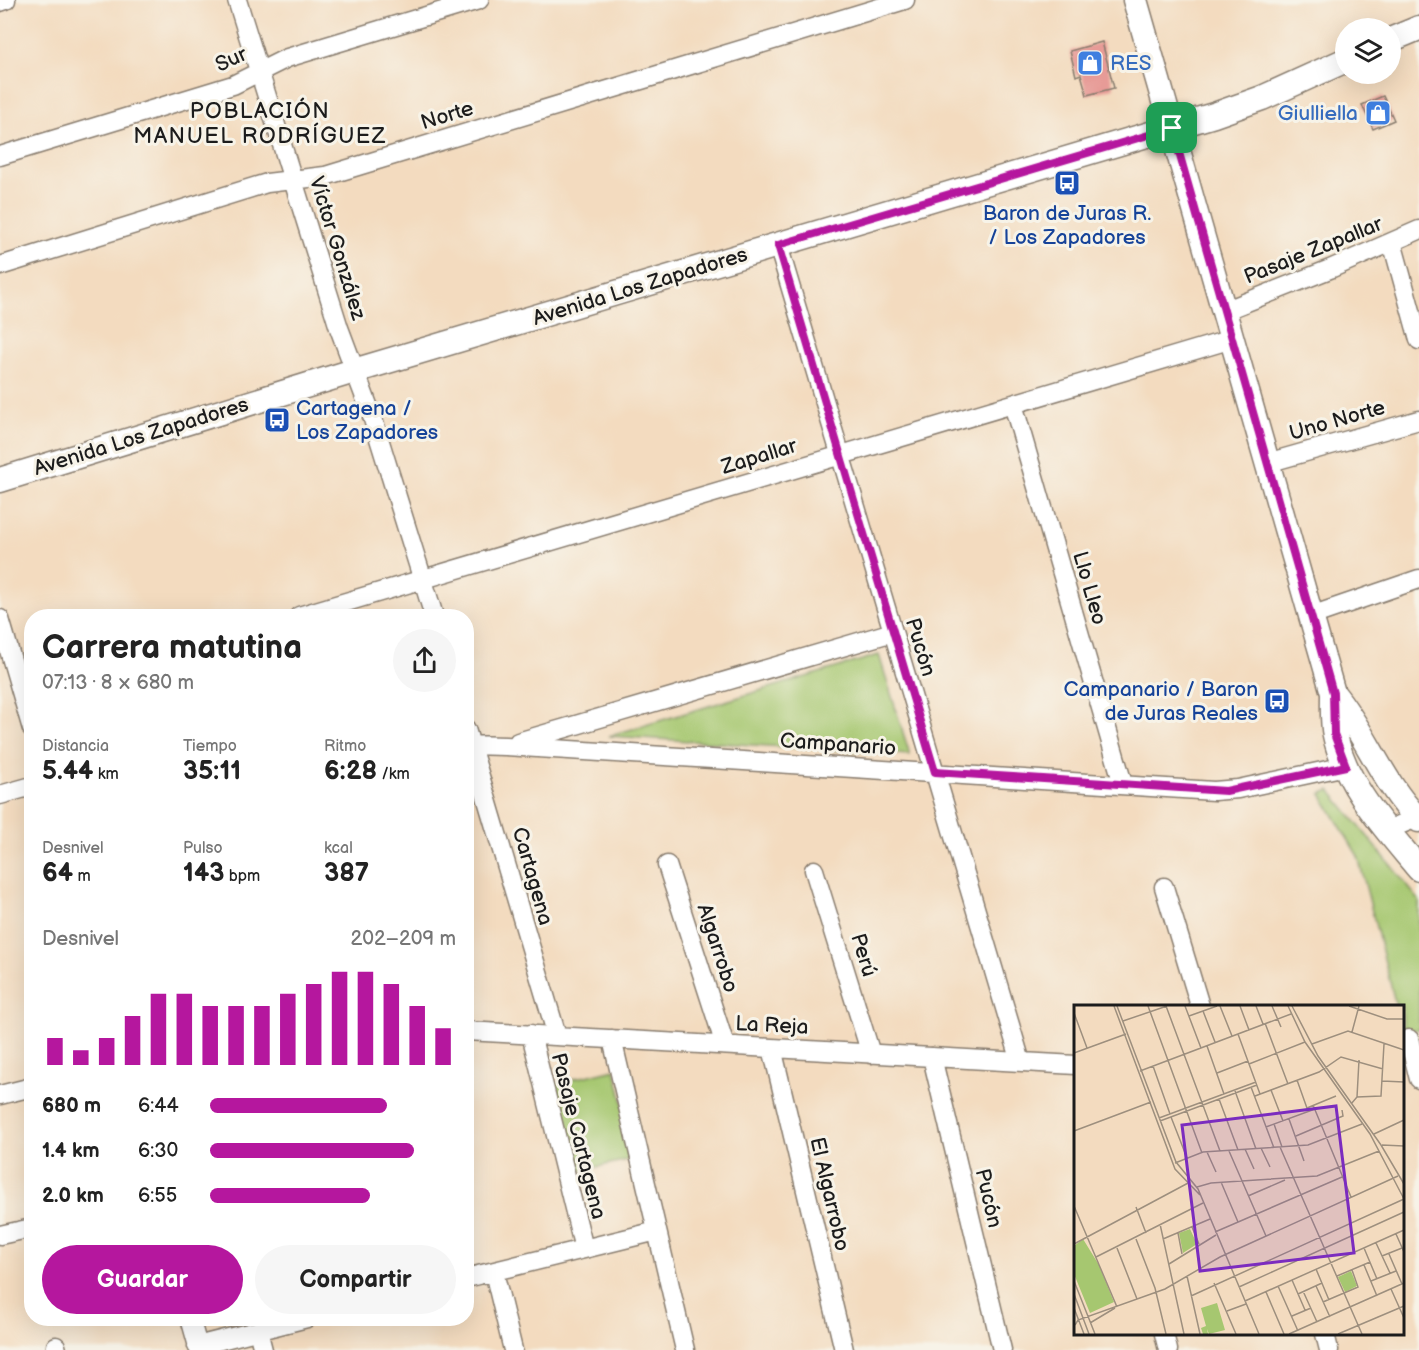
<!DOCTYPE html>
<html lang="es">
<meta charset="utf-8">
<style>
:root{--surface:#fff;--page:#f6f6f6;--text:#222;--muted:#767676;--accent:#b5179e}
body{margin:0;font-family:"Balsamiq Sans",sans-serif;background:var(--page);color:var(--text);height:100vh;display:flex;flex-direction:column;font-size:22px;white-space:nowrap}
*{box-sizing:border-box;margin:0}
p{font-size:20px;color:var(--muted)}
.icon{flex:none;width:33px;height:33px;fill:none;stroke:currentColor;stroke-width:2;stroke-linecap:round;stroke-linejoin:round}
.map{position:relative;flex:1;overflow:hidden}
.sheet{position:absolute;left:24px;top:609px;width:450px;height:717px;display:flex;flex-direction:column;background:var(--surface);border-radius:24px;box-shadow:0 6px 24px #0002}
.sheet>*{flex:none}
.fabs{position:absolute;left:1335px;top:18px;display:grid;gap:12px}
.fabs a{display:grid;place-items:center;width:66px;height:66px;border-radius:50%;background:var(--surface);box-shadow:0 6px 24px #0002;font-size:30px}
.pin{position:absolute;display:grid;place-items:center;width:51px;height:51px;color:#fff;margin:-26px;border-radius:12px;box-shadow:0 3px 9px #0006}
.round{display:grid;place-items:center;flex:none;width:63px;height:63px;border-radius:32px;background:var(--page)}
.headline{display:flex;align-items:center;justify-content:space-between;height:102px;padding:0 18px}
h1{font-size:33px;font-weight:700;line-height:45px}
.figures{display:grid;grid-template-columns:repeat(3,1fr);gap:9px;height:102px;padding:6px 18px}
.figures div{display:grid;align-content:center}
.figures b{font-size:26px;font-weight:700}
.figures small{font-size:16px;font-weight:400}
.figures p{font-size:16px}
.chart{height:168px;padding:12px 18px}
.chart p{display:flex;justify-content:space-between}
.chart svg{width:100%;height:108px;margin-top:6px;stroke:var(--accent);stroke-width:6}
.primary-button{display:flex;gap:12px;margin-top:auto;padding:12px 18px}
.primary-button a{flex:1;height:69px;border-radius:36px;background:var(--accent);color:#fff;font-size:24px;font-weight:700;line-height:69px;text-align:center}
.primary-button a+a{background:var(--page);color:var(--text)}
ul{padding:0 18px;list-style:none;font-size:20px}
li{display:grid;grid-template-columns:96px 72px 1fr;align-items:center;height:45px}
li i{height:15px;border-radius:8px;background:var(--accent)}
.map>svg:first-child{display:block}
</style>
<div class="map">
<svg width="1419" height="1350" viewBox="0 0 1419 1350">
<rect width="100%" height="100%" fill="#f7f3e8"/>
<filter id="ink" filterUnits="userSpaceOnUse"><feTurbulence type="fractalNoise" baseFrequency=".0167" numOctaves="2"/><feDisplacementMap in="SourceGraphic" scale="12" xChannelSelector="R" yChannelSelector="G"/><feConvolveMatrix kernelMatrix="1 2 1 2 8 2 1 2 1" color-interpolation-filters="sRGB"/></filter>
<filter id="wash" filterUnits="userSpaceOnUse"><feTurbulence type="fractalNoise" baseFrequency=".008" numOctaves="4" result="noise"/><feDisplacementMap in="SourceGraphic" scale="24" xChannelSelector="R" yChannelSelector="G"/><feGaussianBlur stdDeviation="1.35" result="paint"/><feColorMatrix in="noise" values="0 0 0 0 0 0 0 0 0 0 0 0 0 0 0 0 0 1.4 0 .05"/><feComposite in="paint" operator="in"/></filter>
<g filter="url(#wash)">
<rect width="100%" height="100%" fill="#f3dbbf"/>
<path fill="#a6c770" stroke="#617246" stroke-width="1.5" d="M879,655L910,755L609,736Z
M1330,790L1419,900V1029L1403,1032L1402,1006H1396L1358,856L1321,794Z
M615,1069L636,1158L575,1172L553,1084Z"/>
<g id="blocks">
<path fill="#e79b97" d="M1102,42L1114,88L1087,95L1081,74L1076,76L1070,51Z
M1383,96L1394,120L1373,129L1362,105Z"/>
</g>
</g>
<g filter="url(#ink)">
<use href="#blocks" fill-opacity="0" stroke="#887c6e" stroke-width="1.5"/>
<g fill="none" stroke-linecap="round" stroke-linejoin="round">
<g stroke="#887c6e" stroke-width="21">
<path id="street" d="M237,0L339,328L372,416L434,616
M0,2L6,0
M0,156L233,85L287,58L479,0
M1392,242L1419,340
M778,245L1021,1062
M0,266L267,183L325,176L905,0
M1224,311L1330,269L1419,230
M1013,404L1123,784
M1267,463L1419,420
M299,616L1232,339
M1311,616L1419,579
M0,619L32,729
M466,729L557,1036
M518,742L893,632
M466,745L506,746L1214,791L1238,789L1346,766
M0,795L32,786
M1387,830L1419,817
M667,865L725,1045
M814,870L871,1054
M1164,887L1200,1006
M466,1031L1076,1065
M531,1034L584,1249
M612,1039L685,1350
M1409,1039L1419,1079
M772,1048L844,1350
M932,1057L1002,1350
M0,1095L32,1087
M0,1235L32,1228
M494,1272L513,1350
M466,1278L657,1231
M190,1318L199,1350
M258,1331L263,1350
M1164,1334L1168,1350
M1325,1334L1329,1350
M56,1346L57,1350
M197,1346L307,1318"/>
</g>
<g stroke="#887c6e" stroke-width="27">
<path id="secondary" d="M1135,0L1333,693C1333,707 1332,722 1335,735C1346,787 1387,830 1419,869
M1390,40L1419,28
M0,480L354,371L1214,115L1262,98L1346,60
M1333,693C1366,733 1382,783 1419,820"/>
</g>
<use href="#street" stroke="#fff" stroke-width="18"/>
<use href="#secondary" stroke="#fff" stroke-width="24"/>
</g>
</g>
<g fill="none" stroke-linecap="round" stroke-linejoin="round" filter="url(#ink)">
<g stroke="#fff" stroke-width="12">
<path id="route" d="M1172,128L1333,693L1334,734L1346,766L1226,791L935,772L778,245Z"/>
</g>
<use href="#route" stroke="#b5179e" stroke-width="8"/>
</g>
<defs>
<g id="shop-square" transform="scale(1.35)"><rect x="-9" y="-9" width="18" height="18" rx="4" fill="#3f7fe0" stroke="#f7f3e8"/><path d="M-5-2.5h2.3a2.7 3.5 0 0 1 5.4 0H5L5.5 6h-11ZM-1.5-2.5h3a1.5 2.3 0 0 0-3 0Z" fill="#fff"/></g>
<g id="bus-square" transform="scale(1.35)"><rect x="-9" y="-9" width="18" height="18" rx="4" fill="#1a4fb4" stroke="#f7f3e8"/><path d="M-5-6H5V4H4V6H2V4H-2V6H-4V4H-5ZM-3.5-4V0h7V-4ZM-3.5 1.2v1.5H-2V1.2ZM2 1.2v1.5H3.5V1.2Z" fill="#fff"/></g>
</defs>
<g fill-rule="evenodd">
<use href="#shop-square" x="1090" y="63"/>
<use href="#shop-square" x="1378" y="113"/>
<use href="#bus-square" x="1067" y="183"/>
<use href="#bus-square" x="277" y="420"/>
<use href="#bus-square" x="1277" y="701"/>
</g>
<g text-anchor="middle" stroke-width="6" stroke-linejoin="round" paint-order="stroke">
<g font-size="21" fill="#1c1c1c" stroke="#f7f3e8">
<text transform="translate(231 59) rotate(-24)" y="7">Sur</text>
<text transform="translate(447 115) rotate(-17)" y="7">Norte</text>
<text transform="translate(338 248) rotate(73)" y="7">Víctor González</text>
<text transform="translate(1313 250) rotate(-22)" y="7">Pasaje Zapallar</text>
<text transform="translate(640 286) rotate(-17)" y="7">Avenida Los Zapadores</text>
<text transform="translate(1337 420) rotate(-16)" y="7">Uno Norte</text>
<text transform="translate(141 436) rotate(-17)" y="7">Avenida Los Zapadores</text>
<text transform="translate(759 456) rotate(-17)" y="7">Zapallar</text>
<text transform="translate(1090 588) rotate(74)" y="7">Llo Lleo</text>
<text transform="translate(921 647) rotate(73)" y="7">Pucón</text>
<text transform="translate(838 744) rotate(4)" y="7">Campanario</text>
<text transform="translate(533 876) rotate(74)" y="7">Cartagena</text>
<text transform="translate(718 948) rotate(72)" y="7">Algarrobo</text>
<text transform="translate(864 955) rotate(73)" y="7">Perú</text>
<text transform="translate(772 1025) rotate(3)" y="7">La Reja</text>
<text transform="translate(579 1136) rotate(76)" y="7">Pasaje Cartagena</text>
<text transform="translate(830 1194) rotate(77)" y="7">El Algarrobo</text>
<text transform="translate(989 1198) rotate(77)" y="7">Pucón</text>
</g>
<g font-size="21" fill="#366cbe" stroke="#f7f3e8" text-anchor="start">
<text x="1110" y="70">RES</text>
<text x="1358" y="120" text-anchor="end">Giulliella</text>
</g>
<g font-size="21" fill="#164399" stroke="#f7f3e8">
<text x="1067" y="220">Baron de Juras R.<tspan x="1067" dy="24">/ Los Zapadores</tspan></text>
<text x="296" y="415" text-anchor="start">Cartagena /<tspan x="296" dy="24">Los Zapadores</tspan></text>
<text x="1258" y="696" text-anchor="end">Campanario / Baron<tspan x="1258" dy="24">de Juras Reales</tspan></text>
</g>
<g font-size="22" letter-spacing="1.5" fill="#1c1c1c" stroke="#f7f3e8">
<text x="260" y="118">POBLACIÓN<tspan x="260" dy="25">MANUEL RODRÍGUEZ</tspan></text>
</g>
</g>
<g transform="translate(1074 1005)">
<rect width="330" height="330" fill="#f3dbbf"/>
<path d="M116,224L123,239L109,248L105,228ZM9,234L25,260L40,297L16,308L0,269V241ZM277,266L283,281L271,287L264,272ZM143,298L151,325L135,329L133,324L134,329H129L127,323L132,321L127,303Z" fill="#a6c770"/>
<path fill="none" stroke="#9d8f7e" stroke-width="1.5" d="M40,1L101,164L126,190M43,1L102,157L124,184L185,329M74,1L128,148M92,1L146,146M111,1L127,43M146,1L158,31M166,1L175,25M182,1L189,19M198,1L207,22M214,1L231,37L296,129L330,194M218,1L244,51L307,140L330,179M275,1L313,14H330M129,6L141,37M0,8L13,43M115,11L143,1M49,16L93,1M191,18L214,79M278,27L285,1M164,29L186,89M238,39L274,26L330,45M133,41L150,89M0,48L52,29M175,59L231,37M79,61L96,109M66,66L217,9M143,68L174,56M223,75L234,106M308,76L330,77M177,82L200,143M197,85L209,116M161,86L182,144M181,91L245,67L267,52L309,64M283,92L285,55M145,94L164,145M277,99L283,92L307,91L310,39M239,100L277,192M233,103L262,91M97,112L113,153M85,113L182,77M215,114L230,156M86,116L183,80M200,119L208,142M192,122L241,104M0,126L77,97M300,129L330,115M222,131L269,111L268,105M308,140L330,141M206,142L288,329M187,143L196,162M171,144L180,164M155,146L192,231M133,147L142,167M101,158L129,147L234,140L288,119M147,177L164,217M123,182L137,178L243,171L305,146M174,191L211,175M0,201L43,302M62,202L72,228M86,219L110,329M118,222L125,239M141,227L268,172M104,228L108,249M322,229L330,247M62,234L81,283L92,329M89,234L136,214M302,238L316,268M0,239L116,177M43,243L63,294M290,243L303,274M315,249L328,279M308,251L328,243M22,252L129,198M95,259L142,230M290,260L303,291M242,264L255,295M113,271L126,329M263,271L296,257M218,275L231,305M0,276L21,329M297,276L322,266M140,278L162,329M204,281L224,326M242,281L256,312M165,282L330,207M317,284L330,313M229,286L243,317M192,287L210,329M0,289L15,329M224,289L248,278M117,291L330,194M171,296L330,225M249,297L284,282L278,265M0,303L10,329M153,306L172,299M218,311L237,303M16,318L41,303M1,320L4,315L91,284L146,252L324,171M215,329L330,278M264,329L330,301"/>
<path fill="#7b2cbf" fill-opacity="0.15" stroke="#7b2cbf" stroke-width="3" d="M262,101L280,248L126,266L108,120Z"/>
<rect width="330" height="330" fill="none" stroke="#1c1c1c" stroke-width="3"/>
</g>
</svg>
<div class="fabs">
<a><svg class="icon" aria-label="layers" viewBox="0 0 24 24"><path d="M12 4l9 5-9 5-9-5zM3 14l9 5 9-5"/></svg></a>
</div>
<div class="pin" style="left:1172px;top:128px;background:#1e9e55"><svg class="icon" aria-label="arrive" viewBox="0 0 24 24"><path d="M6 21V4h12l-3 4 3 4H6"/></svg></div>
<section class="sheet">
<div class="headline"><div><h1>Carrera matutina</h1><p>07:13 · 8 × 680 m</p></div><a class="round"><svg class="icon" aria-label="share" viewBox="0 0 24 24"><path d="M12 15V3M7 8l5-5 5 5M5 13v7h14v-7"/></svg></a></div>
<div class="figures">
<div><p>Distancia</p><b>5.44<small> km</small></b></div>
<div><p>Tiempo</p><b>35:11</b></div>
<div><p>Ritmo</p><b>6:28<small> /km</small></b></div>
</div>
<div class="figures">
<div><p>Desnivel</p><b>64<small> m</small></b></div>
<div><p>Pulso</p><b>143<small> bpm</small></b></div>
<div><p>kcal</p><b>387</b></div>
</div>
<div class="chart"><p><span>Desnivel</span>202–209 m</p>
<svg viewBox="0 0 160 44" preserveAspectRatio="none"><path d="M5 44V33M15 44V38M25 44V33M35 44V24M45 44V15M55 44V15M65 44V20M75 44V20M85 44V20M95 44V15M105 44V11M115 44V6M125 44V6M135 44V11M145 44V20M155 44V29"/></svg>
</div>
<ul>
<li><b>680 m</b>6:44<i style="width:72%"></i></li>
<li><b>1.4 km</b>6:30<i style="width:83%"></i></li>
<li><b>2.0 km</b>6:55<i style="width:65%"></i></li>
</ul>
<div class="primary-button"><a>Guardar</a><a>Compartir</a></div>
</section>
</div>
